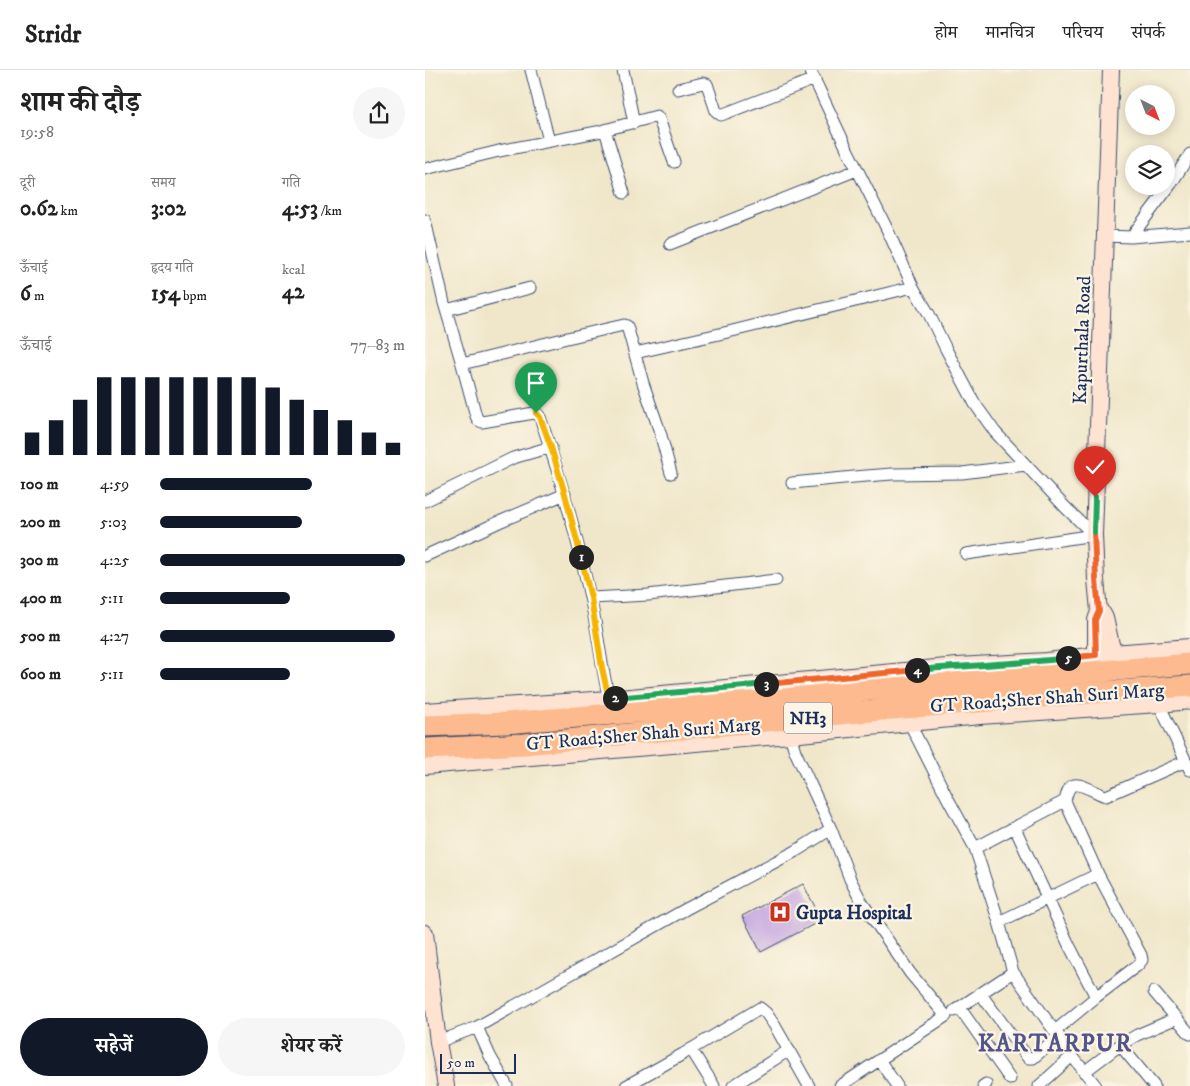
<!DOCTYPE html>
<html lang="hi">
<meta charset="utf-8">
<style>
:root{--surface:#fff;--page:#f6f6f6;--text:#222;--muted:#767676;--line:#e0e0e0;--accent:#111827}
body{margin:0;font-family:"IM FELL DW Pica","Noto Serif Devanagari",serif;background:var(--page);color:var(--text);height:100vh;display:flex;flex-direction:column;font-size:19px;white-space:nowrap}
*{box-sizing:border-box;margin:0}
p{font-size:16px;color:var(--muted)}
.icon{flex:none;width:28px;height:28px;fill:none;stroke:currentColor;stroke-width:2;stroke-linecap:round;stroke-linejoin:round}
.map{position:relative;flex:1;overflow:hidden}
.panel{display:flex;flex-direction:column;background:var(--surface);width:425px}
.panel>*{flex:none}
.needle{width:32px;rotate:138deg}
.controls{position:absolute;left:700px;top:15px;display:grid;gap:10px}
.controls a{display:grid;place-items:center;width:50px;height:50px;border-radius:50%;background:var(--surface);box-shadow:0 2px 12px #0003;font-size:25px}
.scale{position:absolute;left:15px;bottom:12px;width:76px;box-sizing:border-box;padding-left:5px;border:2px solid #1b2f5e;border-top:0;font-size:14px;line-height:18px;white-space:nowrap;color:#1b2f5e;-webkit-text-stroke:4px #fcf5e5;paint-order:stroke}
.pin{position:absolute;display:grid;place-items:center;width:42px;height:42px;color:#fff;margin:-51px -21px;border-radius:50% 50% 50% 0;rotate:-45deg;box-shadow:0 0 5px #0007}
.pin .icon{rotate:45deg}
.km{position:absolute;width:25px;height:25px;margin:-12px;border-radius:50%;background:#222;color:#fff;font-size:14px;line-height:25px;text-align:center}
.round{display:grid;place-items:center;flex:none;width:52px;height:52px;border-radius:26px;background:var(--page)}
.headline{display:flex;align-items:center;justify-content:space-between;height:85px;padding:0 20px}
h1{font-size:28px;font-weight:700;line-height:38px}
.figures{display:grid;grid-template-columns:repeat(3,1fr);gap:8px;height:85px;padding:5px 20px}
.figures div{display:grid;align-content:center}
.figures b{font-size:21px;font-weight:700}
.figures small{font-size:14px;font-weight:400}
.figures p{font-size:14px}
.chart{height:140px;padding:10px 20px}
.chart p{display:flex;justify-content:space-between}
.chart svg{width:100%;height:90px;margin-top:5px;stroke:var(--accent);stroke-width:6}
.cta{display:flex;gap:10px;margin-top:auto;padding:10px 20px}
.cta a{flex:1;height:58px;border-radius:30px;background:var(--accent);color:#fff;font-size:20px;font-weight:700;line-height:58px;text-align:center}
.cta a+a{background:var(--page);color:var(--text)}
ul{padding:0 20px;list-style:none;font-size:16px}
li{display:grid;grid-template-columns:80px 60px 1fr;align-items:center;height:38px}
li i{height:12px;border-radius:6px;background:var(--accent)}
header{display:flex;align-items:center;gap:30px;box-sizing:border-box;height:70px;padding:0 25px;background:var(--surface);border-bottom:1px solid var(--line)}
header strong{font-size:24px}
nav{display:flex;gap:28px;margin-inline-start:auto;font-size:18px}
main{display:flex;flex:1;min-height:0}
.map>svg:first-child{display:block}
</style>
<header>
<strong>Stridr</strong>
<nav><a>होम</a><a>मानचित्र</a><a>परिचय</a><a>संपर्क</a></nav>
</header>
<main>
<section class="panel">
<div class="headline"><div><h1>शाम की दौड़</h1><p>19:58</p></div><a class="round"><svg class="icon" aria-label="share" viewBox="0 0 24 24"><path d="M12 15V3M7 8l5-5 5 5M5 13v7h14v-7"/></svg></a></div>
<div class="figures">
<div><p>दूरी</p><b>0.62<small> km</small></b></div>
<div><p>समय</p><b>3:02</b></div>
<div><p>गति</p><b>4:53<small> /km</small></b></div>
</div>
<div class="figures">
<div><p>ऊँचाई</p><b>6<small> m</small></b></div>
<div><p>हृदय गति</p><b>154<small> bpm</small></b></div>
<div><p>kcal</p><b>42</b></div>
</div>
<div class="chart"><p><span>ऊँचाई</span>77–83 m</p>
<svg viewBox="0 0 160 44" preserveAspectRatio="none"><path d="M5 44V33M15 44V27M25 44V17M35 44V6M45 44V6M55 44V6M65 44V6M75 44V6M85 44V6M95 44V6M105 44V11M115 44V17M125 44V22M135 44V27M145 44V33M155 44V38"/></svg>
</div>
<ul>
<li><b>100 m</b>4:59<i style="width:62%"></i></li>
<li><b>200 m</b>5:03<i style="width:58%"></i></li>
<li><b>300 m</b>4:25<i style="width:100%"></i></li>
<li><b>400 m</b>5:11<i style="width:53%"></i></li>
<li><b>500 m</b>4:27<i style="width:96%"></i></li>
<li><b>600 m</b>5:11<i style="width:53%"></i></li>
</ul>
<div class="cta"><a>सहेजें</a><a>शेयर करें</a></div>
</section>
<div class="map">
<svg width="765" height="1016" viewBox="0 0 765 1016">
<rect width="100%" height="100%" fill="#fcf5e5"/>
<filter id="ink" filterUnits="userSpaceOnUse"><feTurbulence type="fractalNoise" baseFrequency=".02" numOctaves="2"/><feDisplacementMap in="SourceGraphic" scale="10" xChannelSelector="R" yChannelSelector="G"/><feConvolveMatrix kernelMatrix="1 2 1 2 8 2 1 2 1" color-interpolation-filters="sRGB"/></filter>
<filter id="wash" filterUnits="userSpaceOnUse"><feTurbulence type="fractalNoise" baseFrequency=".0096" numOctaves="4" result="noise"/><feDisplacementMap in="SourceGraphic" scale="20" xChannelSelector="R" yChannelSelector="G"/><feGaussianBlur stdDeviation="1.12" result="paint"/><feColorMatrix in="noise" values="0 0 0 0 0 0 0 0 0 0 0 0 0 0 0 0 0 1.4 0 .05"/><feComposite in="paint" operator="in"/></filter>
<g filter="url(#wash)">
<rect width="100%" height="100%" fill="#f0e7cb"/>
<g id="blocks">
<path fill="#b998df" d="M378,814L397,850L336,882L317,846Z"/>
</g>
</g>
<g filter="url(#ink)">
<use href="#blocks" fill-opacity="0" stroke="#3b4b6e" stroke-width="1"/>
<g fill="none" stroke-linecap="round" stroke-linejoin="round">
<g stroke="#3b4b6e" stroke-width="13">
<path id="street" d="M106,0L124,71
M198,0L209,53
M385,0L422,79L463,161L488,217L504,244L521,279L550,334L570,362L641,438L669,465
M253,19L278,13L282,14L291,41L296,45L390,9
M180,60L199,123
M0,99L74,81L172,62L232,46L234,49L249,92
M0,150L19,233L37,294L51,346L53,350L57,352L109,343L113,344L115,347C135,406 152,466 165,527C173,561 176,595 184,629
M681,166L706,167L765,162
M706,167L746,114L765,84
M245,174L432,100
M21,240L105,218
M210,283L303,262L488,217
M37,294L142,268L199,255L202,256L218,313L235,362L246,403
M367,413L429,407L467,404L537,403L601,395
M0,431L88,388L126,377
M541,484L669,465
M0,486L74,452L140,424
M166,528L223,525L351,510
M734,634L765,700
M485,654L522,727L550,778L574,852L588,902L647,986L671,1016
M365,665L370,681L406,759L425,809L436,831L485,903L521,946L415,1016
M640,731L673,804
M590,758L644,875L671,927
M550,778L640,731C641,727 642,722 644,719C650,707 671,724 681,726L761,691
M574,852L673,804L716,885L717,890L713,895L671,927L630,961
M729,922L765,964
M555,923L603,988H608L634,966
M534,937L585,1009
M529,941L588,902
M52,957L65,986L82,1016
M13,972L52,957L261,839L371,781L406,759
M695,975L729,1016
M266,979L289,1016
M454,990L472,1016
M659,1002L695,975L712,965L752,948
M201,1016L258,984L335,938L341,943L350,956L384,1016
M308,1016L364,980
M558,1016L561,1014
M614,1016L647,986"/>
</g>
<g stroke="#3b4b6e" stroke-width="18">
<path id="secondary" d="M674,541L678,544L680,548L688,583
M671,585V550L674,541L671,510L669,465L686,0
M0,641L184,629L532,596L622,591L688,583L765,577
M0,696L365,665L555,646L734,634L765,631
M0,863L13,972L21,1016"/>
</g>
<g stroke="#3b4b6e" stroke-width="23">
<path id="highway" d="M0,656L81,653L352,630L443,620L765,594
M0,679L99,674L478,638L680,622L765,616"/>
</g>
<use href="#street" stroke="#fff" stroke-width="11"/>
<use href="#secondary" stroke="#fee3d2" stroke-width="16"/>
<use href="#highway" stroke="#fcba8e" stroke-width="21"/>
</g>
</g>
<g fill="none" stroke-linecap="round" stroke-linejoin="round" filter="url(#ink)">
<g stroke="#fff" stroke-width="10">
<path id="split-1" d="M111,343L115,347L126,377L140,424L156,487"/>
</g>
<g stroke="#fff" stroke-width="10">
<path id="split-2" d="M156,487L166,528L177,598L184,629L190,628"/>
</g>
<g stroke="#fff" stroke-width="10">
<path id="split-3" d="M190,628L341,614"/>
</g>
<g stroke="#fff" stroke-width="10">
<path id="split-4" d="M341,614L492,600"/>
</g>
<g stroke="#fff" stroke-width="10">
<path id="split-5" d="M492,600C542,595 593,594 643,588"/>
</g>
<g stroke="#fff" stroke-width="10">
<path id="split-6" d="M643,588L671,585L670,550L674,541L671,510L669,462"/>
</g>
<g stroke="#fff" stroke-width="10">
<path id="split-7" d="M669,462L670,427"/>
</g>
<use href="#split-1" stroke="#f5b400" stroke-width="6"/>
<use href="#split-2" stroke="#f5b400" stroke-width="6"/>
<use href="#split-3" stroke="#22a559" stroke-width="6"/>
<use href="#split-4" stroke="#f0652b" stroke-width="6"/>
<use href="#split-5" stroke="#22a559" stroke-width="6"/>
<use href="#split-6" stroke="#f0652b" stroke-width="6"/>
<use href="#split-7" stroke="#22a559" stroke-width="6"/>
</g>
<defs>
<g id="hospital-square" transform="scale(1.125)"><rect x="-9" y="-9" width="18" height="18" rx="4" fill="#c8321e" stroke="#fcf5e5"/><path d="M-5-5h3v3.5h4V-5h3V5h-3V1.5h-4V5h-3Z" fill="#fff"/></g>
</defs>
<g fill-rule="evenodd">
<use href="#hospital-square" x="355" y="842"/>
</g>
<g text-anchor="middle" stroke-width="4.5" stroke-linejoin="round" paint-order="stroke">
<rect fill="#fcf5e5" stroke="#5e6a86" stroke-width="1" x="359" y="632.5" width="48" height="31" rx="4"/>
<g font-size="18" font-weight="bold" fill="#1b2f5e">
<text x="383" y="654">NH3</text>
</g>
<g font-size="19" fill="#1b2f5e" stroke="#fcf5e5">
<text transform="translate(656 270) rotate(-88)" y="7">Kapurthala Road</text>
<text transform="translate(622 627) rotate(-4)" y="7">GT Road;Sher Shah Suri Marg</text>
<text transform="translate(218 663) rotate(-5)" y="7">GT Road;Sher Shah Suri Marg</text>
</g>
<g font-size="19" font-weight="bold" fill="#1b2f5e" stroke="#fcf5e5" text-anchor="start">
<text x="371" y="849">Gupta Hospital</text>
</g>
<g font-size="24" font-weight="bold" letter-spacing="1" fill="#52548b" stroke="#fcf5e5">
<text x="630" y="981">KARTARPUR</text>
</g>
</g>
</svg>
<div class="controls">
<a><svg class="needle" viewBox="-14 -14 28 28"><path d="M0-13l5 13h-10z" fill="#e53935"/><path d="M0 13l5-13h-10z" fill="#767676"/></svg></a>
<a><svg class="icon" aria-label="layers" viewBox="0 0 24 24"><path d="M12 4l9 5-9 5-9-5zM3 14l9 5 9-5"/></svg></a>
</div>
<div class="scale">50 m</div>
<div class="pin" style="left:111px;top:343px;background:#1e9e55"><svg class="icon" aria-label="arrive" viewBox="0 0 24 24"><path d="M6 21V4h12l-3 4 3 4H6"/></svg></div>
<div class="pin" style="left:670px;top:427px;background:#d93025"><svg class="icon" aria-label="check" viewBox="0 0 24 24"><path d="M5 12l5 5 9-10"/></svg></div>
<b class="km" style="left:156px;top:487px">1</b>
<b class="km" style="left:190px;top:628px">2</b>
<b class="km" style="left:341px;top:614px">3</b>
<b class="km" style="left:492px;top:600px">4</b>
<b class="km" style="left:643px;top:588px">5</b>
</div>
</main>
